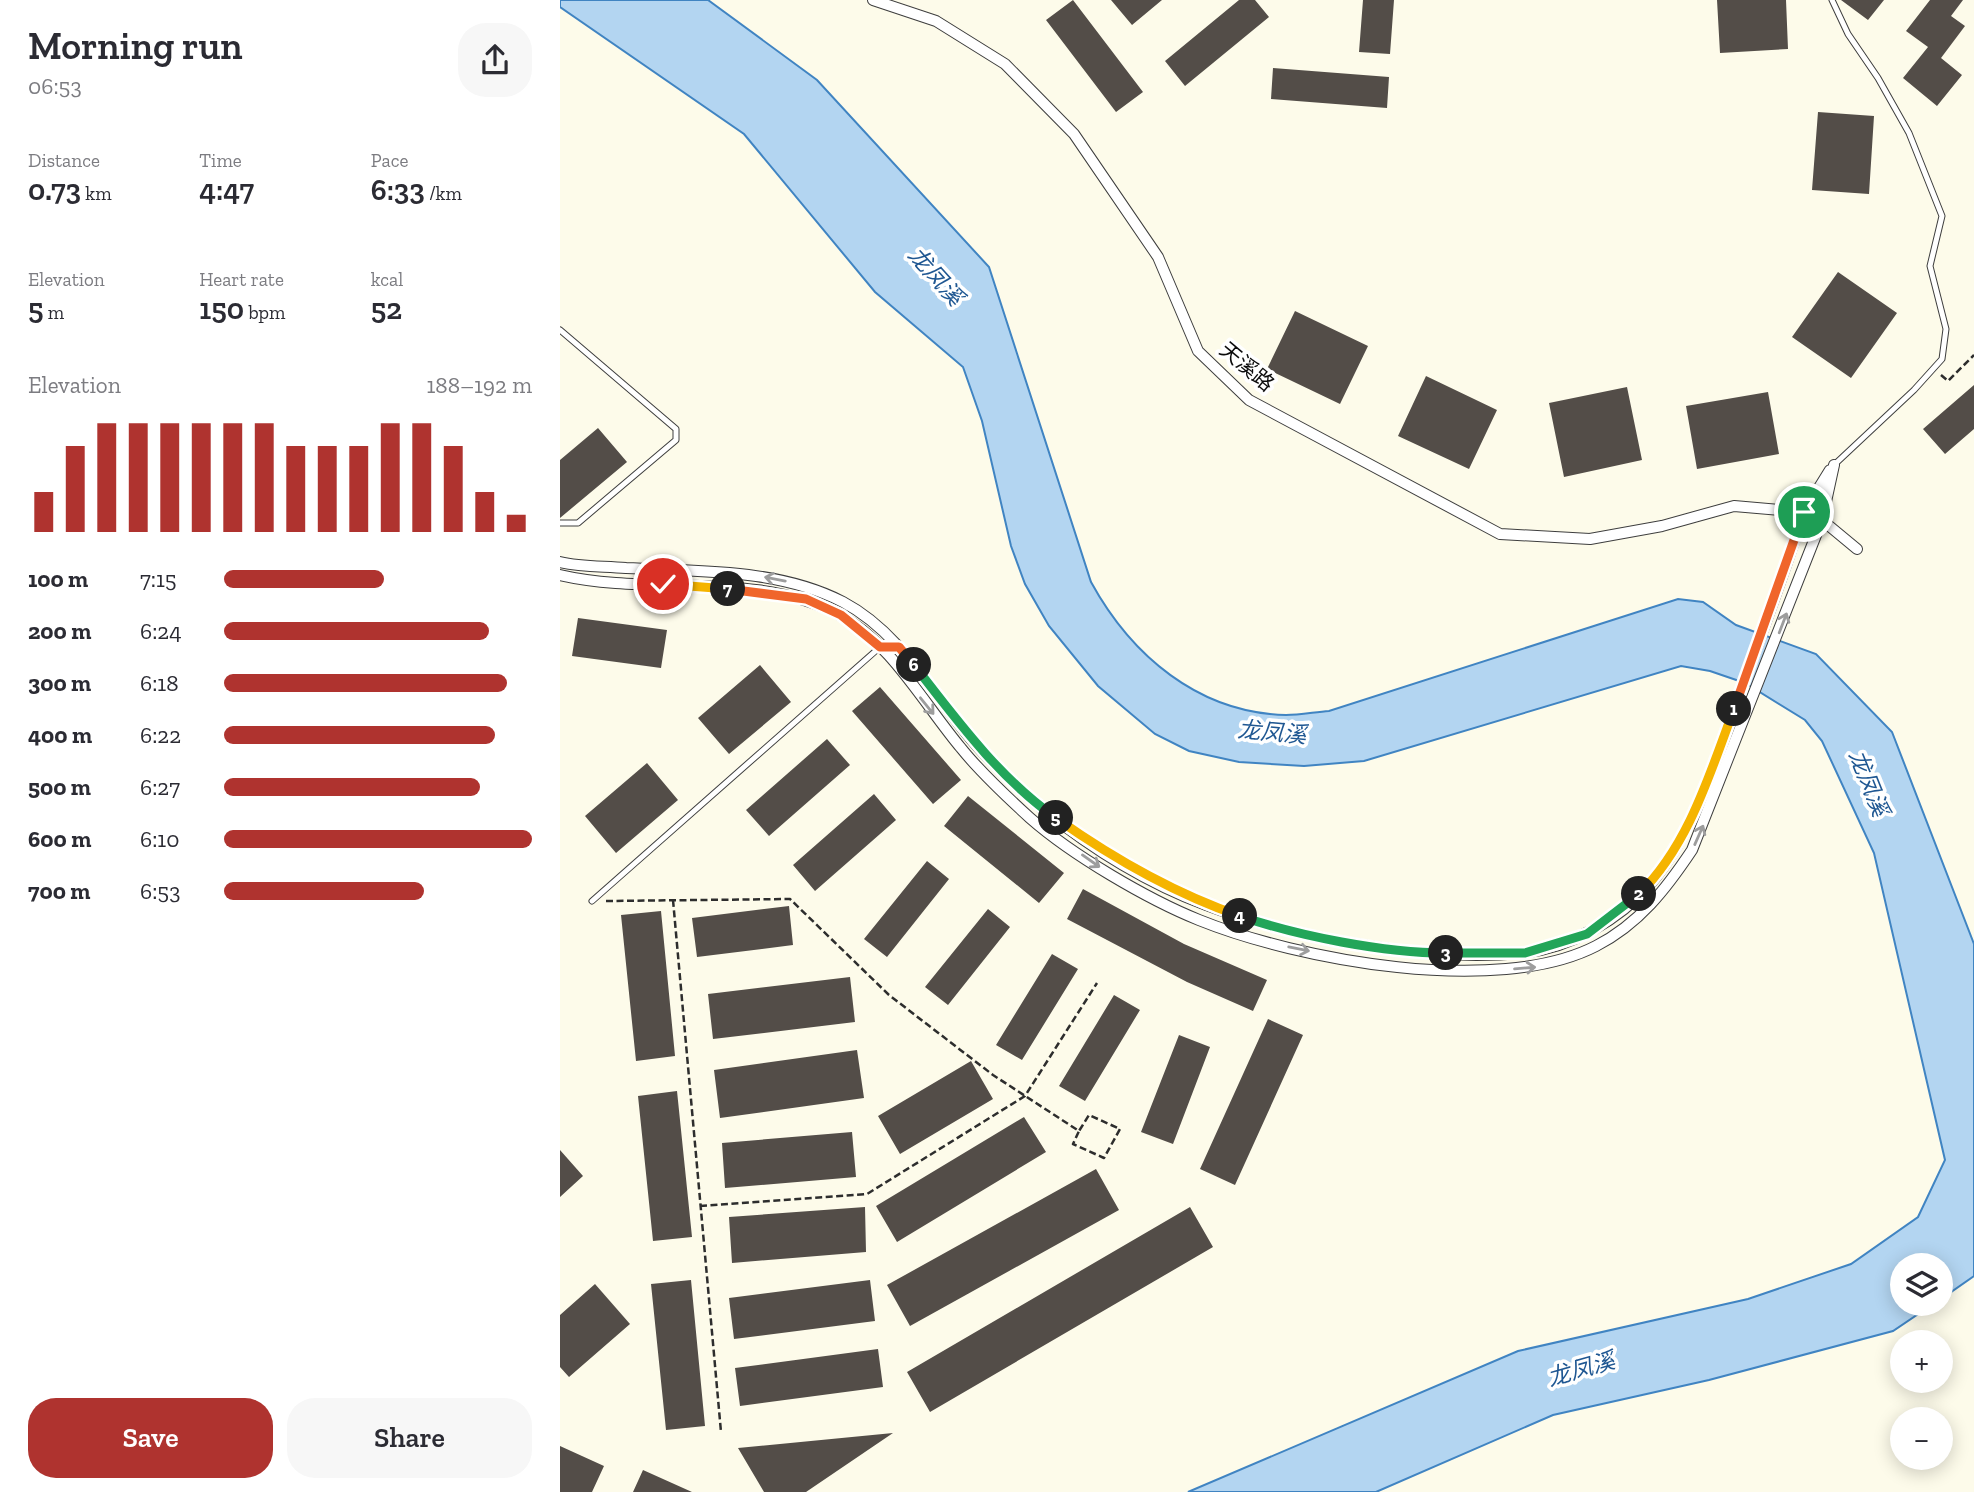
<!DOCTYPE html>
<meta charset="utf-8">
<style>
:root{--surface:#fff;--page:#f7f7f7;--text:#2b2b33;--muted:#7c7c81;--accent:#af332f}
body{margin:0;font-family:"Zilla Slab","Noto Sans SC",serif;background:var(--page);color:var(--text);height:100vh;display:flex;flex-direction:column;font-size:26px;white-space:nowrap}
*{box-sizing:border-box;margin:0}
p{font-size:23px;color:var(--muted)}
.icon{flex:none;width:38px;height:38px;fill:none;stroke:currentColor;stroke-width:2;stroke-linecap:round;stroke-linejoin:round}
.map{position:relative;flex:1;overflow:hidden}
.panel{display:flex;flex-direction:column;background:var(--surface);width:560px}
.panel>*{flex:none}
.fabs{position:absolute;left:1330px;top:1253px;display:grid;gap:14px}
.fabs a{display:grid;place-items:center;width:63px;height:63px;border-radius:50%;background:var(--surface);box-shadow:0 4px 18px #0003;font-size:35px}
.pin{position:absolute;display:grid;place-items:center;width:60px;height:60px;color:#fff;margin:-30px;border:4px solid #fff;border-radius:50%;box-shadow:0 2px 7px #0007}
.km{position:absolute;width:35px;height:35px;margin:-18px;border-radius:50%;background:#222;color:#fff;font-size:19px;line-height:35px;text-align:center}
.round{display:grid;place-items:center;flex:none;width:74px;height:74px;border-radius:28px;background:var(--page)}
.head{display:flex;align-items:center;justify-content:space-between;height:119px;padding:0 28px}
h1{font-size:38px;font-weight:600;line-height:52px}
.stats{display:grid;grid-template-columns:repeat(3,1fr);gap:10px;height:119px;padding:7px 28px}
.stats div{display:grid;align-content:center}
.stats b{font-size:30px;font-weight:600}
.stats small{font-size:19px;font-weight:400}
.stats p{font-size:19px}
.chart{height:196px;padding:14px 28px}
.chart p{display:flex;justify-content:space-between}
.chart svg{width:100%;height:126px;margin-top:7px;stroke:var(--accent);stroke-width:6}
.action{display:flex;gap:14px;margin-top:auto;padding:14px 28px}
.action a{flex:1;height:80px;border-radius:28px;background:var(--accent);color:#fff;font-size:28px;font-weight:600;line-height:80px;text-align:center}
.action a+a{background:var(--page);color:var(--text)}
ul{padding:0 28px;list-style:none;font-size:23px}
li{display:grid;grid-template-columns:112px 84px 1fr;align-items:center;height:52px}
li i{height:18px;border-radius:9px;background:var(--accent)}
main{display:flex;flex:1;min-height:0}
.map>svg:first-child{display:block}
</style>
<main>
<section class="panel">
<div class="head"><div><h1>Morning run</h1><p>06:53</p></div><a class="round"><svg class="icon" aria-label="share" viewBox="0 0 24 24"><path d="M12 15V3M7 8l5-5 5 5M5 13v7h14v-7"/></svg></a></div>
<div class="stats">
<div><p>Distance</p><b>0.73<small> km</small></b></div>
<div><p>Time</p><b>4:47</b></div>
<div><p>Pace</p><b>6:33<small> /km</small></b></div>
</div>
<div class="stats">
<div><p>Elevation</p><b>5<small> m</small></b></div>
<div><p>Heart rate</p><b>150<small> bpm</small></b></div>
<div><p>kcal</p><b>52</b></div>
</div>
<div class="chart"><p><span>Elevation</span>188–192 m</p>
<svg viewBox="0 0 160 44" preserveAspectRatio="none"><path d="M5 44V30M15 44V14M25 44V6M35 44V6M45 44V6M55 44V6M65 44V6M75 44V6M85 44V14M95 44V14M105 44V14M115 44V6M125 44V6M135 44V14M145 44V30M155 44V38"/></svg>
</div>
<ul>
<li><b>100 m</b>7:15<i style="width:52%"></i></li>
<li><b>200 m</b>6:24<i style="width:86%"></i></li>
<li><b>300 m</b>6:18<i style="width:92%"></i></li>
<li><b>400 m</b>6:22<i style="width:88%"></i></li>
<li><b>500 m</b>6:27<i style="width:83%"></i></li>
<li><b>600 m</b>6:10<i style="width:100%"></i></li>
<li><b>700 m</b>6:53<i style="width:65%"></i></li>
</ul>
<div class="action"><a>Save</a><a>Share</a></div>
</section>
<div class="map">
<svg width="1414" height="1492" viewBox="0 0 1414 1492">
<rect width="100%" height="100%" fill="#fdfbea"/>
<path fill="#b3d5f1" stroke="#4084c2" stroke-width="2" d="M0,0H148L257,80L429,267L531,582C571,655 638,713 726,715C740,715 755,712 769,711L1118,599L1143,602L1176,625L1256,654L1332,732L1414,944V1276L1381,1299V1265H1342V1304H1373L1333,1331L1149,1380L993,1415L816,1492H628L958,1351L1188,1299L1291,1264L1358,1217L1385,1160L1314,853L1262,741L1245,720L1185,683L1150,671L1121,666L804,761L744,766L679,762L629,751L595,734L538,686L489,626L465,584L451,546L422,421L403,367L315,292L184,134L0,7Z"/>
<path fill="#534d48" d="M513,0L583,92L556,112L486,20Z
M551,0H602L572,25Z
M679,0H695L709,17L625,86L605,61Z
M803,0H834L830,54L799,52Z
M1157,0H1226L1228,49L1160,53Z
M1281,0H1324L1308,20Z
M1370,0H1403L1391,16L1405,26L1381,58L1402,75L1377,106L1343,78L1368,47L1346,31Z
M713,68L829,77L827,108L711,99Z
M1258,112L1314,116L1309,194L1252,190Z
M1278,272L1337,313L1291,378L1232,337Z
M735,311L808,346L780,404L707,369Z
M866,376L937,410L909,469L838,436Z
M1414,385V429L1385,454L1363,429Z
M1067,387L1082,460L1004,477L989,403Z
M1208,392L1219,454L1137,469L1126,406Z
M38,428L67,462L0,518V460Z
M18,618L107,630L101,668L12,656Z
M200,665L231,702L169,754L138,718Z
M320,687L401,780L373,804L292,711Z
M267,739L290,765L209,836L186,810Z
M87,763L118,800L56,853L25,816Z
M314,794L336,820L255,891L233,865Z
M408,796L504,873L479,903L384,826Z
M367,861L389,879L327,957L304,939Z
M523,889L624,944L707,980L693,1011L627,982L507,919Z
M229,906L233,945L137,957L132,918Z
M428,909L450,927L388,1005L365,987Z
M101,911L115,1056L76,1061L61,915Z
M492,954L518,969L462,1060L436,1045Z
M290,977L295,1022L153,1039L148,994Z
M554,995L580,1010L525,1101L499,1086Z
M708,1019L743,1035L675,1185L640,1169Z
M619,1035L650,1047L613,1144L581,1132Z
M297,1050L304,1098L160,1118L154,1070Z
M411,1061L433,1099L340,1154L318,1116Z
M117,1091L132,1237L93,1241L78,1096Z
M464,1117L486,1152L337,1242L316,1206Z
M292,1132L296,1177L165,1188L162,1143Z
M0,1150L23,1176L0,1197Z
M536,1169L559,1210L350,1326L327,1285Z
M305,1207L306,1252L172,1263L169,1217Z
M630,1207L653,1247L370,1412L347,1372Z
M131,1280L145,1426L106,1430L91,1284Z
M310,1280L315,1321L174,1339L169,1298Z
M35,1284L70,1324L9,1377L0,1367V1315Z
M318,1349L323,1387L180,1406L175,1368Z
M333,1433L246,1492H204L178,1448Z
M0,1446L44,1466L32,1492H0Z
M83,1470L132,1492H73Z"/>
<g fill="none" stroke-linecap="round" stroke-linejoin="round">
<g stroke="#3e3e3e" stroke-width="7">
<path id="service" d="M1272,0L1288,34L1318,78L1349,133L1382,216L1370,266L1386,329L1382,359L1354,390L1274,465
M0,330L116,429V440L18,523H0
M32,901L320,647H335"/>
</g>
<g stroke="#3e3e3e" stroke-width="12">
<path id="minor" d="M313,0L376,21L445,64L514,134L598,257L638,351L689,400L940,534L1030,539L1102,526L1174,506L1244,512L1262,520L1297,549
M0,562C21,567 44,566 66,568C139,572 217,568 283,602C340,632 372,693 412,740C433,764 458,789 483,809C531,848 588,883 646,905C736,939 867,962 962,953C1010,948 1059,920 1090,884C1133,834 1152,766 1175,706C1199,641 1223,577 1244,512L1270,470
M0,575C90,596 194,570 278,614C330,641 364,704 401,748C421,773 447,797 470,818C512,855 587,899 639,920C738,960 937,997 1036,946C1079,924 1106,889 1132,850L1262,520L1274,465"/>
</g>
<path stroke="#2d2d2d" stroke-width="2.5" stroke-dasharray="7 3.5" stroke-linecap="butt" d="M1381,375L1388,381L1414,355
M113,900L161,1432
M46,901L230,899L329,995L433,1075L519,1131L513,1144L544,1158L560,1129L529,1115L519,1131
M140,1206L307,1194L465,1096L537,983"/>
<use href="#service" stroke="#fff" stroke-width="5"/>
<use href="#minor" stroke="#fff" stroke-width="10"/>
</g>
<defs><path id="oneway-shaft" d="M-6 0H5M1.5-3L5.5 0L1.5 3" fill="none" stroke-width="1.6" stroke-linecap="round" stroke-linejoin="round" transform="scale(1.75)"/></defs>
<g stroke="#9d9d9d">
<use href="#oneway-shaft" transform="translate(215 579) rotate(-169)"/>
<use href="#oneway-shaft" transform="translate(1223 623) rotate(-69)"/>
<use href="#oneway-shaft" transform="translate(367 706) rotate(51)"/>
<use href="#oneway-shaft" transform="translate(1139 835) rotate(-66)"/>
<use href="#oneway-shaft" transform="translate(531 861) rotate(35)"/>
<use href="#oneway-shaft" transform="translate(739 949) rotate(11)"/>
<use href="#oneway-shaft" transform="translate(965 968) rotate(-5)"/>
</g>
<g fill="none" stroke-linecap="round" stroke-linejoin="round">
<g stroke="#fff" stroke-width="14">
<path id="split-1" d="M1174,709L1244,512"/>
</g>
<g stroke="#fff" stroke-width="14">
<path id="split-2" d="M1079,894C1129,845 1150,773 1174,709"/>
</g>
<g stroke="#fff" stroke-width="14">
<path id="split-3" d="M886,953H965L1027,934L1079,894"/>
</g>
<g stroke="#fff" stroke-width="14">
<path id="split-4" d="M680,916C738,936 824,953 886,953"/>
</g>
<g stroke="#fff" stroke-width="14">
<path id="split-5" d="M496,818C554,859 613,893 680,916"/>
</g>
<g stroke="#fff" stroke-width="14">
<path id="split-6" d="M354,665C396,719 439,778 496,818"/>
</g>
<g stroke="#fff" stroke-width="14">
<path id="split-7" d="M168,589L246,599L281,615L320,647H339L354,665"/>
</g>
<g stroke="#fff" stroke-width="14">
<path id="split-8" d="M103,584L168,589"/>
</g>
<use href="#split-1" stroke="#f0652b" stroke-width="9"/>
<use href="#split-2" stroke="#f5b400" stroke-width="9"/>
<use href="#split-3" stroke="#22a559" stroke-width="9"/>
<use href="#split-4" stroke="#22a559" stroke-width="9"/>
<use href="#split-5" stroke="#f5b400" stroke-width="9"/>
<use href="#split-6" stroke="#22a559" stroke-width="9"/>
<use href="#split-7" stroke="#f0652b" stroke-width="9"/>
<use href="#split-8" stroke="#f5b400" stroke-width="9"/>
</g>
<g text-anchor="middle" stroke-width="7" stroke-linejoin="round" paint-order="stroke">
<g font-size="21" fill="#0b0b0b" stroke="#fff">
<text transform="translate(687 367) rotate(40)" y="7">天溪路</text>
</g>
<g font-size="23" font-style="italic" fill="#1f5792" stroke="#fff">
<text transform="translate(376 276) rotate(48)" y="8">龙凤溪</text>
<text transform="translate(712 732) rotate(5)" y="8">龙凤溪</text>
<text transform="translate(1309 783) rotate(68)" y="8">龙凤溪</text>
<text transform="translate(1021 1369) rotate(-16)" y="8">龙凤溪</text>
</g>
</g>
</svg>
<div class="fabs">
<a><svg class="icon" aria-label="layers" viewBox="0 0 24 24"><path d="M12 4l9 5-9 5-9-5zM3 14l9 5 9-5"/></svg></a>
<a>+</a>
<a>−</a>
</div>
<div class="pin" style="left:1244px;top:512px;background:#1e9e55"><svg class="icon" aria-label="arrive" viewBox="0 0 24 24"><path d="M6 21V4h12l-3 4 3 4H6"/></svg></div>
<div class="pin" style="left:103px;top:584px;background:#d93025"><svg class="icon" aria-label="check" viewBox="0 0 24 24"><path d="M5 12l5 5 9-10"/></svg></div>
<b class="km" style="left:1174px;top:709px">1</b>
<b class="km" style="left:1079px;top:894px">2</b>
<b class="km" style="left:886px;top:953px">3</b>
<b class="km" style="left:680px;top:916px">4</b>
<b class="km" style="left:496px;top:818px">5</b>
<b class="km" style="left:354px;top:665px">6</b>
<b class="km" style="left:168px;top:589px">7</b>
</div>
</main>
